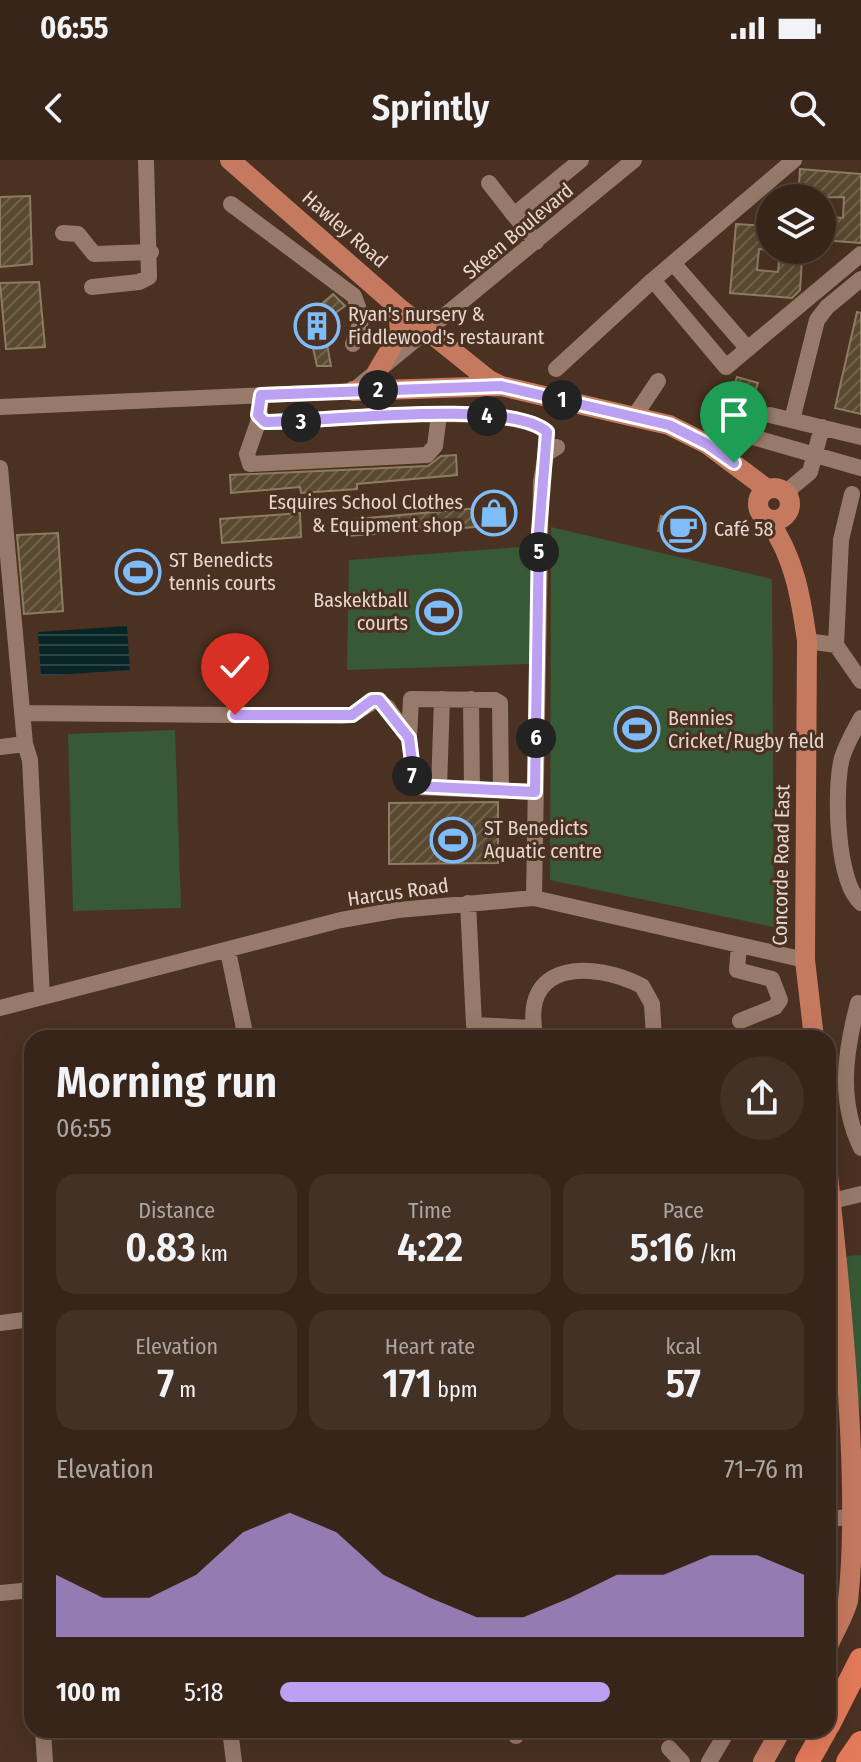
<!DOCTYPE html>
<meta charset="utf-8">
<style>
:root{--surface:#382519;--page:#433126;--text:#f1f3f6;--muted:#aba5a2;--line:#524238;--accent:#bca0f2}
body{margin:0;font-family:"Fira Sans Condensed",sans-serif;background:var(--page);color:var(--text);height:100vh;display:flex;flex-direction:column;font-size:30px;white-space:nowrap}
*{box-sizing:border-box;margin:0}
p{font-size:26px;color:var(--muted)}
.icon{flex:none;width:44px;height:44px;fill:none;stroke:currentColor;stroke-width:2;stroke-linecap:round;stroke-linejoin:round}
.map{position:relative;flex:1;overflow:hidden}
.sheet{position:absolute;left:24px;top:870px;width:812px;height:708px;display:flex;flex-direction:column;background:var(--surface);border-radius:24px;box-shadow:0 8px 32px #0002,0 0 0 2px var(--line)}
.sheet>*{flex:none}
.buttons{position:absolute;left:756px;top:24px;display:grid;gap:16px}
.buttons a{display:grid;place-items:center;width:80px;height:80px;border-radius:50%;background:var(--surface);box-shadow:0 8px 32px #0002,0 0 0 2px var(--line);font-size:40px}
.pin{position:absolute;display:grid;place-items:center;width:68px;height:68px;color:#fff;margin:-82px -34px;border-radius:50% 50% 50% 0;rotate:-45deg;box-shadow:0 0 8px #0007}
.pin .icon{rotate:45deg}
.km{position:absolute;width:40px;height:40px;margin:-20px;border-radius:50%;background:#222;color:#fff;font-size:22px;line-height:40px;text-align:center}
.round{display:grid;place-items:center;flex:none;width:84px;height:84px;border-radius:42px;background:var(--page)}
.head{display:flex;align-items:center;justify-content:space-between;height:136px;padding:0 32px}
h1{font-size:44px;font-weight:600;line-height:60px}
.metrics{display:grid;grid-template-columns:repeat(3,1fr);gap:12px;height:136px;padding:8px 32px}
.metrics div{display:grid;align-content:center;border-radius:20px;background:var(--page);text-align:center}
.metrics b{font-size:40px;font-weight:600}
.metrics small{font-size:22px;font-weight:400}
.metrics p{font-size:22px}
.chart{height:224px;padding:16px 32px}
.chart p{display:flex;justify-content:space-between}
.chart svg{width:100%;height:144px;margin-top:8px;fill:var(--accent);opacity:.7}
ul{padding:0 32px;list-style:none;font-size:26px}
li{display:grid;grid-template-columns:128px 96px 1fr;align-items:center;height:60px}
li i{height:20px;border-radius:10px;background:var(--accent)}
.status{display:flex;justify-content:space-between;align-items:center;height:56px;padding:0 40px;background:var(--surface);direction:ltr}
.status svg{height:22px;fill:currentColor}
header{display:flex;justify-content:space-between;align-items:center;height:104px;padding:0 32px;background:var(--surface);font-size:36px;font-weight:600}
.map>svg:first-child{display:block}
</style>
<div class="status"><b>06:55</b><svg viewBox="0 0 49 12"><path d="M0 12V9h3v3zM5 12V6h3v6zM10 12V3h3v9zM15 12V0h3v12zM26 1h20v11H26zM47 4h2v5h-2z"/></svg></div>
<header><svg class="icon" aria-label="back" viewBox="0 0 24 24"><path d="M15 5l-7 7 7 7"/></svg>Sprintly<svg class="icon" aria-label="search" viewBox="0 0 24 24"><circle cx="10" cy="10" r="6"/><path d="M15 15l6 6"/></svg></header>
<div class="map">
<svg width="861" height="1602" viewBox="0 0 861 1602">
<defs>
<pattern id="water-rules" width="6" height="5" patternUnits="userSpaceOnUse" patternTransform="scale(2)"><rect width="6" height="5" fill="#092426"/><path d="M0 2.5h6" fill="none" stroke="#2d4344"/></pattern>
<pattern id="building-hatch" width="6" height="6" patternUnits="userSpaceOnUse" patternTransform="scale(2)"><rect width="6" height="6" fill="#594930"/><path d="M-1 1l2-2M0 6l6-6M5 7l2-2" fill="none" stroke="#71624d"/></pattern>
</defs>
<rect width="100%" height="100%" fill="#4a3121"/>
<path fill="#375935" d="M551,367L772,419L774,767L550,720Z
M532,386L529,504L347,510L349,400Z
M175,570L181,748L73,751L68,574Z
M861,1095V1256L836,1108L848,1096Z"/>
<path fill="url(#water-rules)" d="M127,466L130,510L41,516L38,472Z"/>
<path fill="url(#building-hatch)" stroke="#8d7c61" stroke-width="2" d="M800,9L861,14V83L822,80V56L843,58L844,37L798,38Z
M30,36L32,104L0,107V37Z
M736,64L770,66V90L759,89L757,110L778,112L780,90H814L802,99L800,130L792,138L730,133Z
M39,122L45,187L6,189L0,123Z
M333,134L345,146L323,162L331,206H317L309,170L318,147Z
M857,152L861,153V254L835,248Z
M737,217L758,223L750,246L732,260L702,257L705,246L717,248L722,232L731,234Z
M456,295L457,315L357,324V329L301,333L300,327L231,333L230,315L428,306L441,296Z
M489,347L490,366L347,376L346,360Z
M300,353L301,377L222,383L220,359Z
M661,356L706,363L704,378L658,371Z
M58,373L63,451L24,454L17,375Z
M498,642V703L389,704V643Z"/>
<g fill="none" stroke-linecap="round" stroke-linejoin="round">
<path stroke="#977a69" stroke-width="16" d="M794,0L653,120L726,207L861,94
M489,23L514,55L581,0
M231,44L354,136L362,158L353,184
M514,55L536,82
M63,73L78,74L94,94L151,92
M673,103L748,189
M92,127L139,122L149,117L146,0
M556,209L653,120
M261,235L259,260L265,262C321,262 510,239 547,272L546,294
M0,247L353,231L634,0
M770,255L861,277
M634,257L658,221
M259,260L247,294L250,304L427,295L435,286L439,255
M792,260L817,160L827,147L861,119
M721,268L861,308
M0,308L25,584
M786,332L810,312L822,267
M807,481L836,485L861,521
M836,485L841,380L852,334
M471,539L472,629
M22,553L341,556L352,555L376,540L387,547L409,578
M861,558C854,571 846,584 842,598C834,628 836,722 861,743
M0,587L25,584L30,600L42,837
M439,628L442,539
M501,630L500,543L495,540L411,539L409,578L415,626L417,627C456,629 496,630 535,632
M534,738L541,322L546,294L557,287
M468,743L474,865L534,868
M739,785L737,810L772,819L780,840L775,847L740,861
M228,791L246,878
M858,843C845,892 838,941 861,988
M0,848L341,760L398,750L534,738L805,800
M536,878C518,801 592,800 642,826L652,844L654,878
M828,1042L861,1034
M0,1163L32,1159
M828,1359L860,1356
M0,1433L32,1430
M43,1570L45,1602
M230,1570L234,1602
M516,1570V1576
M669,1588L682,1602
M709,1602L728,1570"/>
<path stroke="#c57a60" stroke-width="20" d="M230,0L398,147L489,220L501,226L669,265L707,284L767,329
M377,212L400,173L398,147
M353,231L501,226
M758 344a16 16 0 1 1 32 0a16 16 0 1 1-32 0Z
M768,360C794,396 801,437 807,481L805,800L814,878
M828,1015C841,1139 861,1322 848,1441C844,1456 834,1472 828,1486
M763,1602L781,1570"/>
<path stroke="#e47a5a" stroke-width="24" d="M828,1565L861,1500
M807,1602L825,1570
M848,1602L861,1583"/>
</g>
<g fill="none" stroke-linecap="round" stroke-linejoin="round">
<g stroke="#fff" stroke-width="16">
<path id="route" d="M235,555H352L372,540H379L409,578L415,626L535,632L539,372L547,272C510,238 321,262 265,262L258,255L261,235L501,226L669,265L707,284L734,303"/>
</g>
<use href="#route" stroke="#bca0f2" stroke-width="10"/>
</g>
<defs>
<g id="building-ring" transform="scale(2.3)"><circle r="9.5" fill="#4a3121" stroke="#7fbdfa" stroke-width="1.5"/><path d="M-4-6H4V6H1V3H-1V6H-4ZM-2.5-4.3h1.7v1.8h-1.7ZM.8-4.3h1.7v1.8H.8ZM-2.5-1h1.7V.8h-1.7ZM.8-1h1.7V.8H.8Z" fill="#7fbdfa"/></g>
<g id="shop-ring" transform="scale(2.3)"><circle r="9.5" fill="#4a3121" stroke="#7fbdfa" stroke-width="1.5"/><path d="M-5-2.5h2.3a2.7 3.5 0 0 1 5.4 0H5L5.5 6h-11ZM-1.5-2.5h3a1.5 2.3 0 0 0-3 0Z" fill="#7fbdfa"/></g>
<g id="cafe-ring" transform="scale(2.3)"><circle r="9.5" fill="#4a3121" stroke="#7fbdfa" stroke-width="1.5"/><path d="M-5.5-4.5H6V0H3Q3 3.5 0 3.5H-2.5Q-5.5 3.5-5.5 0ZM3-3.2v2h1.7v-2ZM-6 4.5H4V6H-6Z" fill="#7fbdfa"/></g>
<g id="stadium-ring" transform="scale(2.3)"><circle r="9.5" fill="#4a3121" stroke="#7fbdfa" stroke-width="1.5"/><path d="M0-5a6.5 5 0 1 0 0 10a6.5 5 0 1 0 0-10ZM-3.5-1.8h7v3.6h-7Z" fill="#7fbdfa"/></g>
</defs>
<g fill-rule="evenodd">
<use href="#building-ring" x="317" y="166"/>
<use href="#shop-ring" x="494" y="353"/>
<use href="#cafe-ring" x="683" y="369"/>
<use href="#stadium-ring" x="138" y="412"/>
<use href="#stadium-ring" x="439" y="452"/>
<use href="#stadium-ring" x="637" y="569"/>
<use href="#stadium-ring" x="453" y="680"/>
</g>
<g text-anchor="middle" stroke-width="6" stroke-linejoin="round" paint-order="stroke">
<g font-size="20" fill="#e6d6cd" stroke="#4a3121">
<text transform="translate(345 69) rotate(41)" y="7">Hawley Road</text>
<text transform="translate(518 71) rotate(-40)" y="7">Skeen Boulevard</text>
<text transform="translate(781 705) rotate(-89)" y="7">Concorde Road East</text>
<text transform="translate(398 732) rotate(-8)" y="7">Harcus Road</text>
</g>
<g font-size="20" fill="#e6d6cd" stroke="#4a3121" text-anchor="start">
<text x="348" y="161">Ryan's nursery &amp;<tspan x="348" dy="23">Fiddlewood's restaurant</tspan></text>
<text x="463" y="349" text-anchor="end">Esquires School Clothes<tspan x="463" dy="23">&amp; Equipment shop</tspan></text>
<text x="714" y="376">Café 58</text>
<text x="169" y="407">ST Benedicts<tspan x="169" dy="23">tennis courts</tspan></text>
<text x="408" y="447" text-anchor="end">Baskektball<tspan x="408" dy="23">courts</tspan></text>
<text x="668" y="565">Bennies<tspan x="668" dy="23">Cricket/Rugby field</tspan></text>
<text x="484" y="675">ST Benedicts<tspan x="484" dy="23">Aquatic centre</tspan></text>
</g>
</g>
</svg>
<div class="buttons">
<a><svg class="icon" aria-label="layers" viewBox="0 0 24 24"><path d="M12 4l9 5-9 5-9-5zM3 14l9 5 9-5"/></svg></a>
</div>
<div class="pin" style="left:734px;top:303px;background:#1e9e55"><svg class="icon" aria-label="arrive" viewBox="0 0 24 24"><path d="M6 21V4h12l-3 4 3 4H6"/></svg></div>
<div class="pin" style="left:235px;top:555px;background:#d93025"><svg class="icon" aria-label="check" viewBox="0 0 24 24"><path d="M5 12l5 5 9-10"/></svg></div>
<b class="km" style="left:562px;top:240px">1</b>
<b class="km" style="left:378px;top:230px">2</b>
<b class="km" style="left:301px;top:262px">3</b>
<b class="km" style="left:487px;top:256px">4</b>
<b class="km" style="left:539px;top:392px">5</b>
<b class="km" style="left:536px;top:578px">6</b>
<b class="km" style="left:412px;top:616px">7</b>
<section class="sheet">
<div class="head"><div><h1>Morning run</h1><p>06:55</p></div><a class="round"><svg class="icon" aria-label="share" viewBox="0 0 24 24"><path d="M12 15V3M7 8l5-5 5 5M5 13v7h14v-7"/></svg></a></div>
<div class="metrics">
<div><p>Distance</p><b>0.83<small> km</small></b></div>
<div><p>Time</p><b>4:22</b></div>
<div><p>Pace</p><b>5:16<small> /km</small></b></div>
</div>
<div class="metrics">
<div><p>Elevation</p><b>7<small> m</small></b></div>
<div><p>Heart rate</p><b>171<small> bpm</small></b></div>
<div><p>kcal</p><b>57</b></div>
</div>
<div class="chart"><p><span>Elevation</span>71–76 m</p>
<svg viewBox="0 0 160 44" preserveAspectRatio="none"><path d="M0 44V25L10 32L20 32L30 25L40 12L50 6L60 12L70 25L80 32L90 38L100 38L110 32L120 25L130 25L140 19L150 19L160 25V44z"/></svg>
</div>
<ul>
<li><b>100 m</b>5:18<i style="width:63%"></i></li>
</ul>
</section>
</div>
